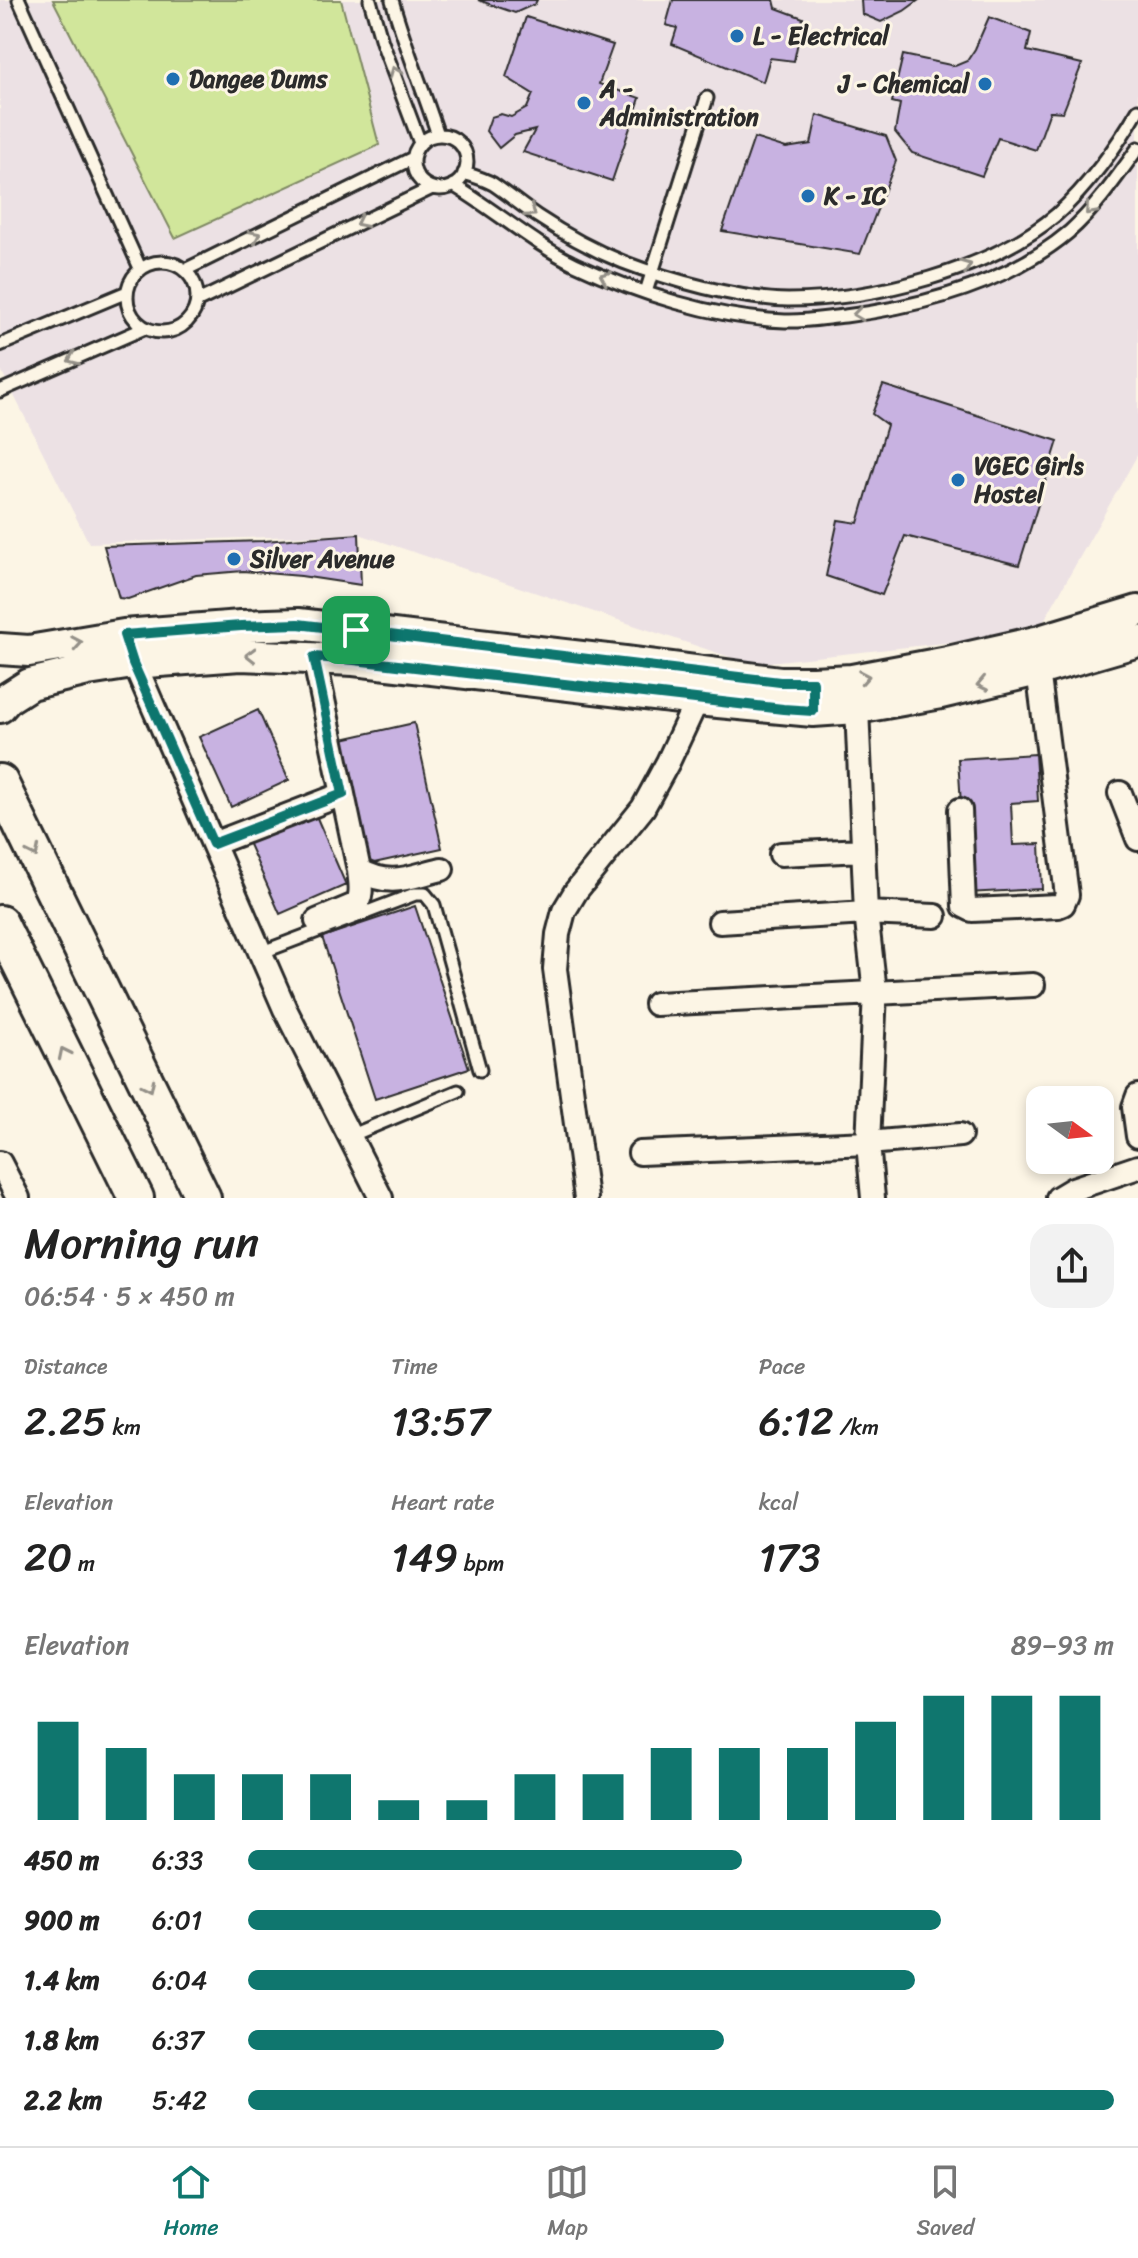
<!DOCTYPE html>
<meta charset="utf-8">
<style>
:root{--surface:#fff;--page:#f2f2f2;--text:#222;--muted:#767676;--line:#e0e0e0;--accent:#0f766e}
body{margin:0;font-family:Sriracha,sans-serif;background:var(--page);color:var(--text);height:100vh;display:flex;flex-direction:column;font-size:30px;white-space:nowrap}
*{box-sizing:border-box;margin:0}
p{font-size:26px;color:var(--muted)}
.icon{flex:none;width:44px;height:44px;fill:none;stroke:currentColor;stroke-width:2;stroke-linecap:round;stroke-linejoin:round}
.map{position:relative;height:1198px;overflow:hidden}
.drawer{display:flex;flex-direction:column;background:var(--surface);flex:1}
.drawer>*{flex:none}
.needle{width:52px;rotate:105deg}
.tools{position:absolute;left:1026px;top:1086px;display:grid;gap:16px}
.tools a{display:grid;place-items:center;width:88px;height:88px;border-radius:16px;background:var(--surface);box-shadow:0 4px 12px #0003;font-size:40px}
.pin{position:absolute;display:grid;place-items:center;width:68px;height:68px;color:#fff;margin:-34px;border-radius:16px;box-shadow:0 4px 12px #0006}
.round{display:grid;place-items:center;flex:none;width:84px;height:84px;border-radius:24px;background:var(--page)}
.headline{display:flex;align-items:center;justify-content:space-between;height:136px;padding:0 24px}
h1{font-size:44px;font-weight:600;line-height:60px}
.figures{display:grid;grid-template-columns:repeat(3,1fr);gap:12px;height:136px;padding:8px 24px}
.figures div{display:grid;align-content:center}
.figures b{font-size:40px;font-weight:600}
.figures small{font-size:22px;font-weight:400}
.figures p{font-size:22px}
.chart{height:224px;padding:16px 24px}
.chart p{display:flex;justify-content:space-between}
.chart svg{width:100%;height:144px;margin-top:8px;stroke:var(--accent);stroke-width:6}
ul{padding:0 24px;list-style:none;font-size:26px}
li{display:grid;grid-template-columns:128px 96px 1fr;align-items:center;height:60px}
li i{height:20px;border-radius:10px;background:var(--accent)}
.tab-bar{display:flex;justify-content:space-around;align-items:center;height:112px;border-top:2px solid var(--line);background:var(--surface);font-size:22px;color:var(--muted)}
.tab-bar a{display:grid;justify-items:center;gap:4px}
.tab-bar .current{color:var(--accent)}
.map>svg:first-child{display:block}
</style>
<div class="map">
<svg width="1138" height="1198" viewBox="0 0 1138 1198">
<rect width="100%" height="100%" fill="#fcf5e5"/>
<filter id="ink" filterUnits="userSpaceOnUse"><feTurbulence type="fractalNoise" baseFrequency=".0125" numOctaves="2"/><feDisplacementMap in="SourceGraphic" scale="16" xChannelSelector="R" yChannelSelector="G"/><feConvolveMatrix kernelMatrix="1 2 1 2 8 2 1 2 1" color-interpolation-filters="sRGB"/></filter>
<g filter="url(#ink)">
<path fill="#ece1e4" d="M0,0H1138V454L1037,633L751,664L359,534L89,543L0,368Z"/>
<path fill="#d1e69b" stroke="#7e8863" stroke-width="2" d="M53,0H341L379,145L175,238Z"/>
<path fill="#c8b2e1" stroke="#2b2b2b" stroke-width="2" d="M478,0H537L535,4L515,13Z
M673,0H774L776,8L803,18L794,61L770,58L763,82L672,44L677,28L666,25Z
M861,0H919L904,11L881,22L862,14Z
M526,17L613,45L599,84L640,98L612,181L523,152L535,130L515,135L499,148L486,131L491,117L501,114L511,117L527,108L533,94L506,77Z
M989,17L1031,33L1027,51L1082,64L1063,112L1050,111L1036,150L998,138L982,176L912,153L895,132L900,104L892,102L903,55L955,66L967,61L975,49Z
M817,115L886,136L896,161L860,254L722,231L754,138L786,148L811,144Z
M883,385L1058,441L1019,565L905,536L882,595L826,576L838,520L858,523L887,425L872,414Z
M359,534L361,585L301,576L243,571L196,575L128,599L119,598L104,546L263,541Z
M258,710L289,780L231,807L199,737Z
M414,723L442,848L365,865L338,740Z
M1035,754L1038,801L1011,803L1013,845L1040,844L1042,889L967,893L958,759Z
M314,811L346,885L280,914L247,840Z
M415,906L469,1068L375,1099L322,937Z"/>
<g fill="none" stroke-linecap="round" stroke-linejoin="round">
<g stroke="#2b2b2b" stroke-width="17">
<path id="lane" d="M19,0L140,268
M370,0L382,42L420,143
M392,0C405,46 423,89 438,135
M413 162a27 27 0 1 1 54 0a27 27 0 1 1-54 0Z
M464,173C474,176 484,179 493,184C508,194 522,206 537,216C564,234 593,250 623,262C670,280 737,299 788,300C873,300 991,270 1056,215C1087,188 1117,146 1138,110
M453,185C495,210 532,243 575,264C639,294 714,318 785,321C804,322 825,318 845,316C924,306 1007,284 1069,232C1096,208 1117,177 1138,148
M127 297a35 35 0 1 1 70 0a35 35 0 1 1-70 0Z
M185,270L413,158
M646,292L707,98
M198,301L432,188
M0,345L127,292
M0,391L145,328
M260,953L415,894H425L434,905L480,1070
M350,1136L458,1091"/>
</g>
<g stroke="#2b2b2b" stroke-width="28">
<path id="street" d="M129,651L285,1009L381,1198
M314,657L359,870C360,882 364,897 355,905L317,921
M857,708L866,913L875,992L868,1143L873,1198
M1120,793L1138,839
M960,810L964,906L972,910L1058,906L1063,904L1067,895L1038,670
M213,844L343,794
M781,854L863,850
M359,870C391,888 408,877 442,869
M720,922L866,913L935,916
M656,1004L1033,985
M1138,1096L1134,1107L1138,1136
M640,1153L868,1143L960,1135
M0,1163L18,1198
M586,1198L555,969L558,934L564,911L576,891L643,808L668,762L697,700
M1058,1198L1073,1189L1138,1167"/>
</g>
<g stroke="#2b2b2b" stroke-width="36">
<path id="secondary" d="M0,649L29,651L124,635L241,626L298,624L625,662L780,682H813L852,680L948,662L1036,642L1138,611
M0,707L8,698L30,684L88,670L133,663L240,655L354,660L697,700L813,711L857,708L941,693L1038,670L1138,641"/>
</g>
<g stroke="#2b2b2b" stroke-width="40">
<path id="primary" d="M0,782L203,1198
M0,923L136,1198"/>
</g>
<use href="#lane" stroke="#fcf5e5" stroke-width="11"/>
<use href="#street" stroke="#fcf5e5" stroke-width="22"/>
<use href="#secondary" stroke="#fcf5e5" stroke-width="30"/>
<use href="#primary" stroke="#fcf5e5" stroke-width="34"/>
</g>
<defs><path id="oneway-chevron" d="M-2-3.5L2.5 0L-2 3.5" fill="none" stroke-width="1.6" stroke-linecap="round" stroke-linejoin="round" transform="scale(2)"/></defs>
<g stroke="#949088">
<use href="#oneway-chevron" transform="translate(395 72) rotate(-112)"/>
<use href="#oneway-chevron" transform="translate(1090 210) rotate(132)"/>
<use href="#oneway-chevron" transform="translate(531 212) rotate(35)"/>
<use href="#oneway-chevron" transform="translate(361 222) rotate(154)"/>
<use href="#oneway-chevron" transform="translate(255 236) rotate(-26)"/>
<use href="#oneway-chevron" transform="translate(966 266) rotate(-22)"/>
<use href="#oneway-chevron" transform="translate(605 277) rotate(-157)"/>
<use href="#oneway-chevron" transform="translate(858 314) rotate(172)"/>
<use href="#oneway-chevron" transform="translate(73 359) rotate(157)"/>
<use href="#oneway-chevron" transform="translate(77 643) rotate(-10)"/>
<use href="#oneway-chevron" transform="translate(251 655) rotate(-179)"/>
<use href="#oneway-chevron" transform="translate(864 677) rotate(-10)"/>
<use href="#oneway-chevron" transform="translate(982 684) rotate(168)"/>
<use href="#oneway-chevron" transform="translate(34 852) rotate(64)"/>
<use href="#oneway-chevron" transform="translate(64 1053) rotate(-116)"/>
<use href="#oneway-chevron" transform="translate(149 1086) rotate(65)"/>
</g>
</g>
<g fill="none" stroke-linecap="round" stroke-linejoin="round" filter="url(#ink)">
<g stroke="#fff" stroke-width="16">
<path id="route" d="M298,624L780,682H813V711L783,709L354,660L314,657L343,794L213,844L133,663L124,635L241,626Z"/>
</g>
<use href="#route" stroke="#0f766e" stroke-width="10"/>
</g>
<g fill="#1f6fb2" stroke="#fcf5e5" stroke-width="3">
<circle cx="737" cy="36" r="8"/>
<circle cx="173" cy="79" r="8"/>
<circle cx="985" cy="84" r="8"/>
<circle cx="584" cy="103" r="8"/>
<circle cx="808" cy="196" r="8"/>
<circle cx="958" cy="480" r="8"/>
<circle cx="234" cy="559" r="8"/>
</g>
<g text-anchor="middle" stroke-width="6" stroke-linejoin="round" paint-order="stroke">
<g font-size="24" font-weight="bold" fill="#2b2b2b" stroke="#fcf5e5" text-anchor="start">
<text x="753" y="44">L - Electrical</text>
<text x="189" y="87">Dangee Dums</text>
<text x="969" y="92" text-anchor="end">J - Chemical</text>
<text x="600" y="97">A -<tspan x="600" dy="28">Administration</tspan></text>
<text x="824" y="204">K - IC</text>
<text x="974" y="474">VGEC Girls<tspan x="974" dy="28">Hostel</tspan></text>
<text x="250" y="567">Silver Avenue</text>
</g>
</g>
</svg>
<div class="tools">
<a><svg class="needle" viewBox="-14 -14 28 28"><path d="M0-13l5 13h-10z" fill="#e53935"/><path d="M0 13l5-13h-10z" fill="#767676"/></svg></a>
</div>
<div class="pin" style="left:356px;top:630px;background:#1e9e55"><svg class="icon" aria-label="arrive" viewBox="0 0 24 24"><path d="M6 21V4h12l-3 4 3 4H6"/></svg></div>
</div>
<section class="drawer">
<div class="headline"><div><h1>Morning run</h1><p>06:54 · 5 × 450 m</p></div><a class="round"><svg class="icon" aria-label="share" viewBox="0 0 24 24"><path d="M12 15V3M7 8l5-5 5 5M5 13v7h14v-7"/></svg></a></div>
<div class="figures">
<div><p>Distance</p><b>2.25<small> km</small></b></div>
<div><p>Time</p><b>13:57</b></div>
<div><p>Pace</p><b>6:12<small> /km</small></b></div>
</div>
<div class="figures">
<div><p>Elevation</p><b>20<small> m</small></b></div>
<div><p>Heart rate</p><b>149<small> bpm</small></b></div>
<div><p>kcal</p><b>173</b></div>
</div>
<div class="chart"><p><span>Elevation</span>89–93 m</p>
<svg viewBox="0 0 160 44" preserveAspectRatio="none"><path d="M5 44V14M15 44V22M25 44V30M35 44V30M45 44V30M55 44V38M65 44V38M75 44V30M85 44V30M95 44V22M105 44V22M115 44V22M125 44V14M135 44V6M145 44V6M155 44V6"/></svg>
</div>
<ul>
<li><b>450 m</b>6:33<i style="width:57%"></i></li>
<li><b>900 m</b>6:01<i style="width:80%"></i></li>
<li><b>1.4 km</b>6:04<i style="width:77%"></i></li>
<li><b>1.8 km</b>6:37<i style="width:55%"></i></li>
<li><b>2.2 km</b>5:42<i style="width:100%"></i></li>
</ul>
</section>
<nav class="tab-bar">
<a class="current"><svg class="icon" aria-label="home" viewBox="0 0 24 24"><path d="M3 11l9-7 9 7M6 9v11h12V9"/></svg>Home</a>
<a><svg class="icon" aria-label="map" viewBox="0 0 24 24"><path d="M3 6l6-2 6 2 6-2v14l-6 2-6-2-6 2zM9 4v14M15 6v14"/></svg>Map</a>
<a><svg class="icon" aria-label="saved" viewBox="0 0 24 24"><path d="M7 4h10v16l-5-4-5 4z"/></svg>Saved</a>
</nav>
